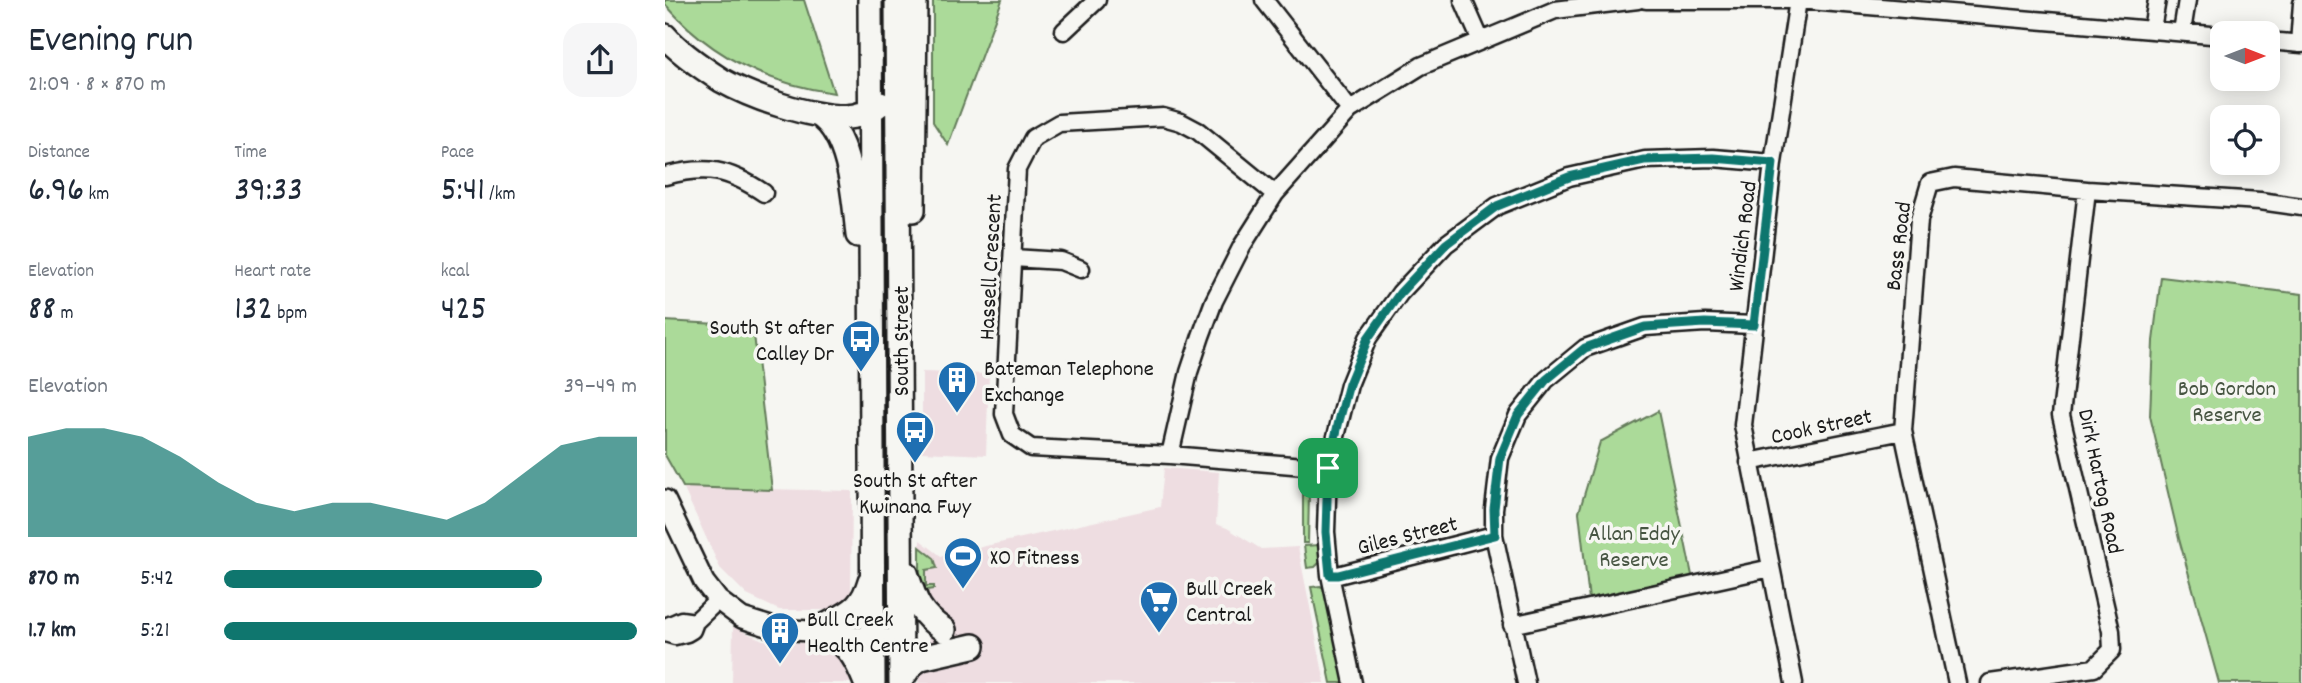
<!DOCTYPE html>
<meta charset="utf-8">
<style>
:root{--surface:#fff;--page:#f6f6f7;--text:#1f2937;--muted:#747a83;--accent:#0f766e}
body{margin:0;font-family:Dekko,sans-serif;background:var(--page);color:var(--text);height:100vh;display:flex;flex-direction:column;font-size:26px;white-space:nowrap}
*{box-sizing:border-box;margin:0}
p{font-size:23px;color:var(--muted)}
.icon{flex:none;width:38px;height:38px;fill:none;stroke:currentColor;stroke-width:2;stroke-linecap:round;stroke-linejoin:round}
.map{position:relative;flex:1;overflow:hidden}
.details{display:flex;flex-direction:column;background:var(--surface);width:665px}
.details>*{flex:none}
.needle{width:46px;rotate:90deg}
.controls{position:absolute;left:1545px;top:21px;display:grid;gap:14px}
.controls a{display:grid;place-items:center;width:70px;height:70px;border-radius:14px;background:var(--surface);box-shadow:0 4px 18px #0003;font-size:35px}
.pin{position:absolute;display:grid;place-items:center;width:60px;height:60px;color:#fff;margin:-30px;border-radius:14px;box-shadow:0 4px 10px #0006}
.round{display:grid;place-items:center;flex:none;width:74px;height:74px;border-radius:21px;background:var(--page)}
.head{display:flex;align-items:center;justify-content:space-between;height:119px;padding:0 28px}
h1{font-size:38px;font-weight:600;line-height:52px}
.figures{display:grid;grid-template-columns:repeat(3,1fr);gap:10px;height:119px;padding:7px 28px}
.figures div{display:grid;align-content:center}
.figures b{font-size:35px;font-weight:600}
.figures small{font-size:19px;font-weight:400}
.figures p{font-size:19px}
.chart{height:196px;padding:14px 28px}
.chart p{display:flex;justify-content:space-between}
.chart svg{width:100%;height:126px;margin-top:7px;fill:var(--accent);opacity:.7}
ul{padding:0 28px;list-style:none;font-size:23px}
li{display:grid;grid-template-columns:112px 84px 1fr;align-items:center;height:52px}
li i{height:18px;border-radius:9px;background:var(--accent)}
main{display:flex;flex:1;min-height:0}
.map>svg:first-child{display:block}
</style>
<main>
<section class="details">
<div class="head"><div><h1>Evening run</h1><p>21:09 · 8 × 870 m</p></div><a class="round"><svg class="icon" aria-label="share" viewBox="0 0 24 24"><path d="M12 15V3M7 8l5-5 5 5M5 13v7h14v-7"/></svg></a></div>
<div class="figures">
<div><p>Distance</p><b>6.96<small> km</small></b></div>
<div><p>Time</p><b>39:33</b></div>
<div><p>Pace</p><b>5:41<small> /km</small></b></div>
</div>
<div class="figures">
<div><p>Elevation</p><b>88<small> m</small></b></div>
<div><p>Heart rate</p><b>132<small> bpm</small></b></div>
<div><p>kcal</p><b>425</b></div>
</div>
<div class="chart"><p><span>Elevation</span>39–49 m</p>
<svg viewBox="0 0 160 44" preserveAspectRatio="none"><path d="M0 44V9L10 6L20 6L30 9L40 16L50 25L60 32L70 35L80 32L90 32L100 35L110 38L120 32L130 22L140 12L150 9L160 9V44z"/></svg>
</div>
<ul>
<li><b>870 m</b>5:42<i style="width:77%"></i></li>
<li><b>1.7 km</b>5:21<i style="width:100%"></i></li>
</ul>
</section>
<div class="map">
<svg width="1637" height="683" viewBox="0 0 1637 683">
<rect width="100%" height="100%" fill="#f6f6f2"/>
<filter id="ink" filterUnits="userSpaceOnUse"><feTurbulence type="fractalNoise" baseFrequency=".0143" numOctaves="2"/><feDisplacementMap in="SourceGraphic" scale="14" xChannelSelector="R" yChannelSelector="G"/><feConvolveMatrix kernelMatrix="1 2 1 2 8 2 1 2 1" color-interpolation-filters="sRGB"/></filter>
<g filter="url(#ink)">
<path fill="#eedde1" d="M257,372L324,374L321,455L257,452Z
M499,468L554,472L551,524L562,528L596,549L633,547L660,683H253L256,670L265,663L264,615L255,588V540L276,556L495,507Z
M18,487L187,491L186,598L169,610H114L82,595L55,568Z
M68,627L98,640L149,644L162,647L172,652L182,664L186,683H67Z"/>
<path fill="#abda99" stroke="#647b5a" stroke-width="2" d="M0,0H139L169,93C102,84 45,56 0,4Z
M268,0H337L283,145L268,122Z
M1496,277L1637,294V683H1554L1514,539L1485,416L1488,341Z
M0,321L88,326L107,490L18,487L0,455Z
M993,411L1029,585L925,608L914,512L935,442Z
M638,493H644L643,543H638Z
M654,545L655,562L650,567L642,568L639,546Z
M255,547L269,558L272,568L261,570V586H269V589L262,590L265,606L255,589Z
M655,586L661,589L682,683H666L646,587Z"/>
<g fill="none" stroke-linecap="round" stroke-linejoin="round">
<g stroke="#1c1c1c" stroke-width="21">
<path id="minor" d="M599,0L685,110
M798,0L816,41
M981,0H1133L1558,36
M1487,29L1492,0
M399,31L432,0
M1517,32L1522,0
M1603,41L1637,44
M1634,44L1637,3
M0,176C42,165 63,169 99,193
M610,194L533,131L516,122L498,117L394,123L368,138L352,169L339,414L347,435L366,448L505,455L663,468
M348,258L396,261L416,269
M505,455L524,372L536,336L549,301L577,246L610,194L685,110L756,66L890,10L973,0
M1084,462L1238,431
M665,575H673L829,535
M847,625L1106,568
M0,627L16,620L30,622
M0,633L10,636L22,633L27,630L30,622L53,600
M688,683L665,575L661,532L663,468L684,385L703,338L735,293L781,244L832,206L904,177L980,160L1048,158L1108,163
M861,683L829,535V509L835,458L853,415L881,380L920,348L980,327L1040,323L1089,325
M1129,683L1078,425L1108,163L1133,0
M1292,683L1238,431L1254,220L1265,183L1289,178L1422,190L1595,201L1637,207
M1325,683L1429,668L1447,650L1446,631L1396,415L1422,190"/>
</g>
<g stroke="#1c1c1c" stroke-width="24">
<path id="major" d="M0,500L39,582L53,600L77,618L112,629L144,631L164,635L236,640"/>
</g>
<g stroke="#1c1c1c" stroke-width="28">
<path id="highway" d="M205,0L208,683
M232,0L236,683
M0,36C13,51 39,69 56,80C88,98 143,117 180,117C193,117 205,112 215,104
M154,115C186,136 189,199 193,235
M248,210L250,0
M241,573C250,600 254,614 279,630
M160,626C185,612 197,609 205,581
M164,635C186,647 192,661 201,683
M236,680L246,665L256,658L308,646"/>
</g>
<use href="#minor" stroke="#f6f6f2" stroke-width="16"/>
<use href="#major" stroke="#f6f6f2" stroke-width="19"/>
<use href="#highway" stroke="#f6f6f2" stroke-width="23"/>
</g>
</g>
<g fill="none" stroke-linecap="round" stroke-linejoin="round" filter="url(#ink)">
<g stroke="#fff" stroke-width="14">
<path id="route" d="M1048,158L1108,163L1089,325L1040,323L980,327L920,348L881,380L853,415L835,458L829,509L830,535L673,575H665L661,532L663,468L674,421L684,384L703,338L735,293L781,244L832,206L904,177L979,160Z"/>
</g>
<use href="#route" stroke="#0f766e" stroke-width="9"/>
</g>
<defs>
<g id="bus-pin" transform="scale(2.0125)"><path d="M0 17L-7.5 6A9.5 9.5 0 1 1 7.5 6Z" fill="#1f6fb2" stroke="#f6f6f2"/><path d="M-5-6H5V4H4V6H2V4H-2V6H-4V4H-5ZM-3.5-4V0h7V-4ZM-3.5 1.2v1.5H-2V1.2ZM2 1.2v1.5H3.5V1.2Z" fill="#fff"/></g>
<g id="building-pin" transform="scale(2.0125)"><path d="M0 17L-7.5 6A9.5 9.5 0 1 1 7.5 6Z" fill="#1f6fb2" stroke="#f6f6f2"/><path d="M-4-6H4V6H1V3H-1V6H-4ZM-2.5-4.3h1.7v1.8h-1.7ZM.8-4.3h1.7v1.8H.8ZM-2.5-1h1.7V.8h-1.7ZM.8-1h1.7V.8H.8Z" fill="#fff"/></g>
<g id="stadium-pin" transform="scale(2.0125)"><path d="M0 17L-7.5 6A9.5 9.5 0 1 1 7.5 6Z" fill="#1f6fb2" stroke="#f6f6f2"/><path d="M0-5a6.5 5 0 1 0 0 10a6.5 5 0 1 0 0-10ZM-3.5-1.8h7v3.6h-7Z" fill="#fff"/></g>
<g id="supermarket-pin" transform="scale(2.0125)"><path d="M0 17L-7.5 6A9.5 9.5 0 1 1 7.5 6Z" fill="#1f6fb2" stroke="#f6f6f2"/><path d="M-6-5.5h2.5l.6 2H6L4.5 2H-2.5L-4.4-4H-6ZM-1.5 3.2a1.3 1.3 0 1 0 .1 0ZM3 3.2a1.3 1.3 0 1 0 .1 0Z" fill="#fff"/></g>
</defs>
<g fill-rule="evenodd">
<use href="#bus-pin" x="196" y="339"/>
<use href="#building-pin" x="292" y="380"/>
<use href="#bus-pin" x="250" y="430"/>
<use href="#stadium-pin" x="298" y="556"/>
<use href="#supermarket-pin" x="494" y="600"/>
<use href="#building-pin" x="115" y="631"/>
</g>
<g text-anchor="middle" stroke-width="7" stroke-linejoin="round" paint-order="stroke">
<g font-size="23" fill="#1c1c1c" stroke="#f6f6f2">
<text transform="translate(1076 236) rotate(-83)" y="8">Windich Road</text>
<text transform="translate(1232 246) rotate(-83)" y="8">Bass Road</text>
<text transform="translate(324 267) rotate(-87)" y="8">Hassell Crescent</text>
<text transform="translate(235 341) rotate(-90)" y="8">South Street</text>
<text transform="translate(1156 425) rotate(-12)" y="8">Cook Street</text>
<text transform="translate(1437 481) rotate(78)" y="8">Dirk Hartog Road</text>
<text transform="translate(742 534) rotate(-14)" y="8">Giles Street</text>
</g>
<g font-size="23" fill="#1c1c1c" stroke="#f6f6f2" text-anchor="start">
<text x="169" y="334" text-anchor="end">South St after<tspan x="169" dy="26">Calley Dr</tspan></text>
<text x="319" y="375">Bateman Telephone<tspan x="319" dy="26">Exchange</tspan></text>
<text x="250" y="487" text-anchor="middle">South St after<tspan x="250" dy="26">Kwinana Fwy</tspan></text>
<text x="325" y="564">XO Fitness</text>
<text x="521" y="595">Bull Creek<tspan x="521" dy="26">Central</tspan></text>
<text x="142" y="626">Bull Creek<tspan x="142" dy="26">Health Centre</tspan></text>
</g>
<g font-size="23" fill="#475542" stroke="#f6f6f2">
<text x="1562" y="395">Bob Gordon<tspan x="1562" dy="26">Reserve</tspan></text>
<text x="969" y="540">Allan Eddy<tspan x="969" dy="26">Reserve</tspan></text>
</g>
</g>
</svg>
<div class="controls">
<a><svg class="needle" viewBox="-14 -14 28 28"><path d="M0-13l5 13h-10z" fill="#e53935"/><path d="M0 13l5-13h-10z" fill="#747a83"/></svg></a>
<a><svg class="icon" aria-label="locate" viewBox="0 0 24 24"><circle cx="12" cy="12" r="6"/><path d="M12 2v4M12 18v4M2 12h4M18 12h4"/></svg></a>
</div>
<div class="pin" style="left:663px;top:468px;background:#1e9e55"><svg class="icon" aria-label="arrive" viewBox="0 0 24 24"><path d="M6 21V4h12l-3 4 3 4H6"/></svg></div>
</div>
</main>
